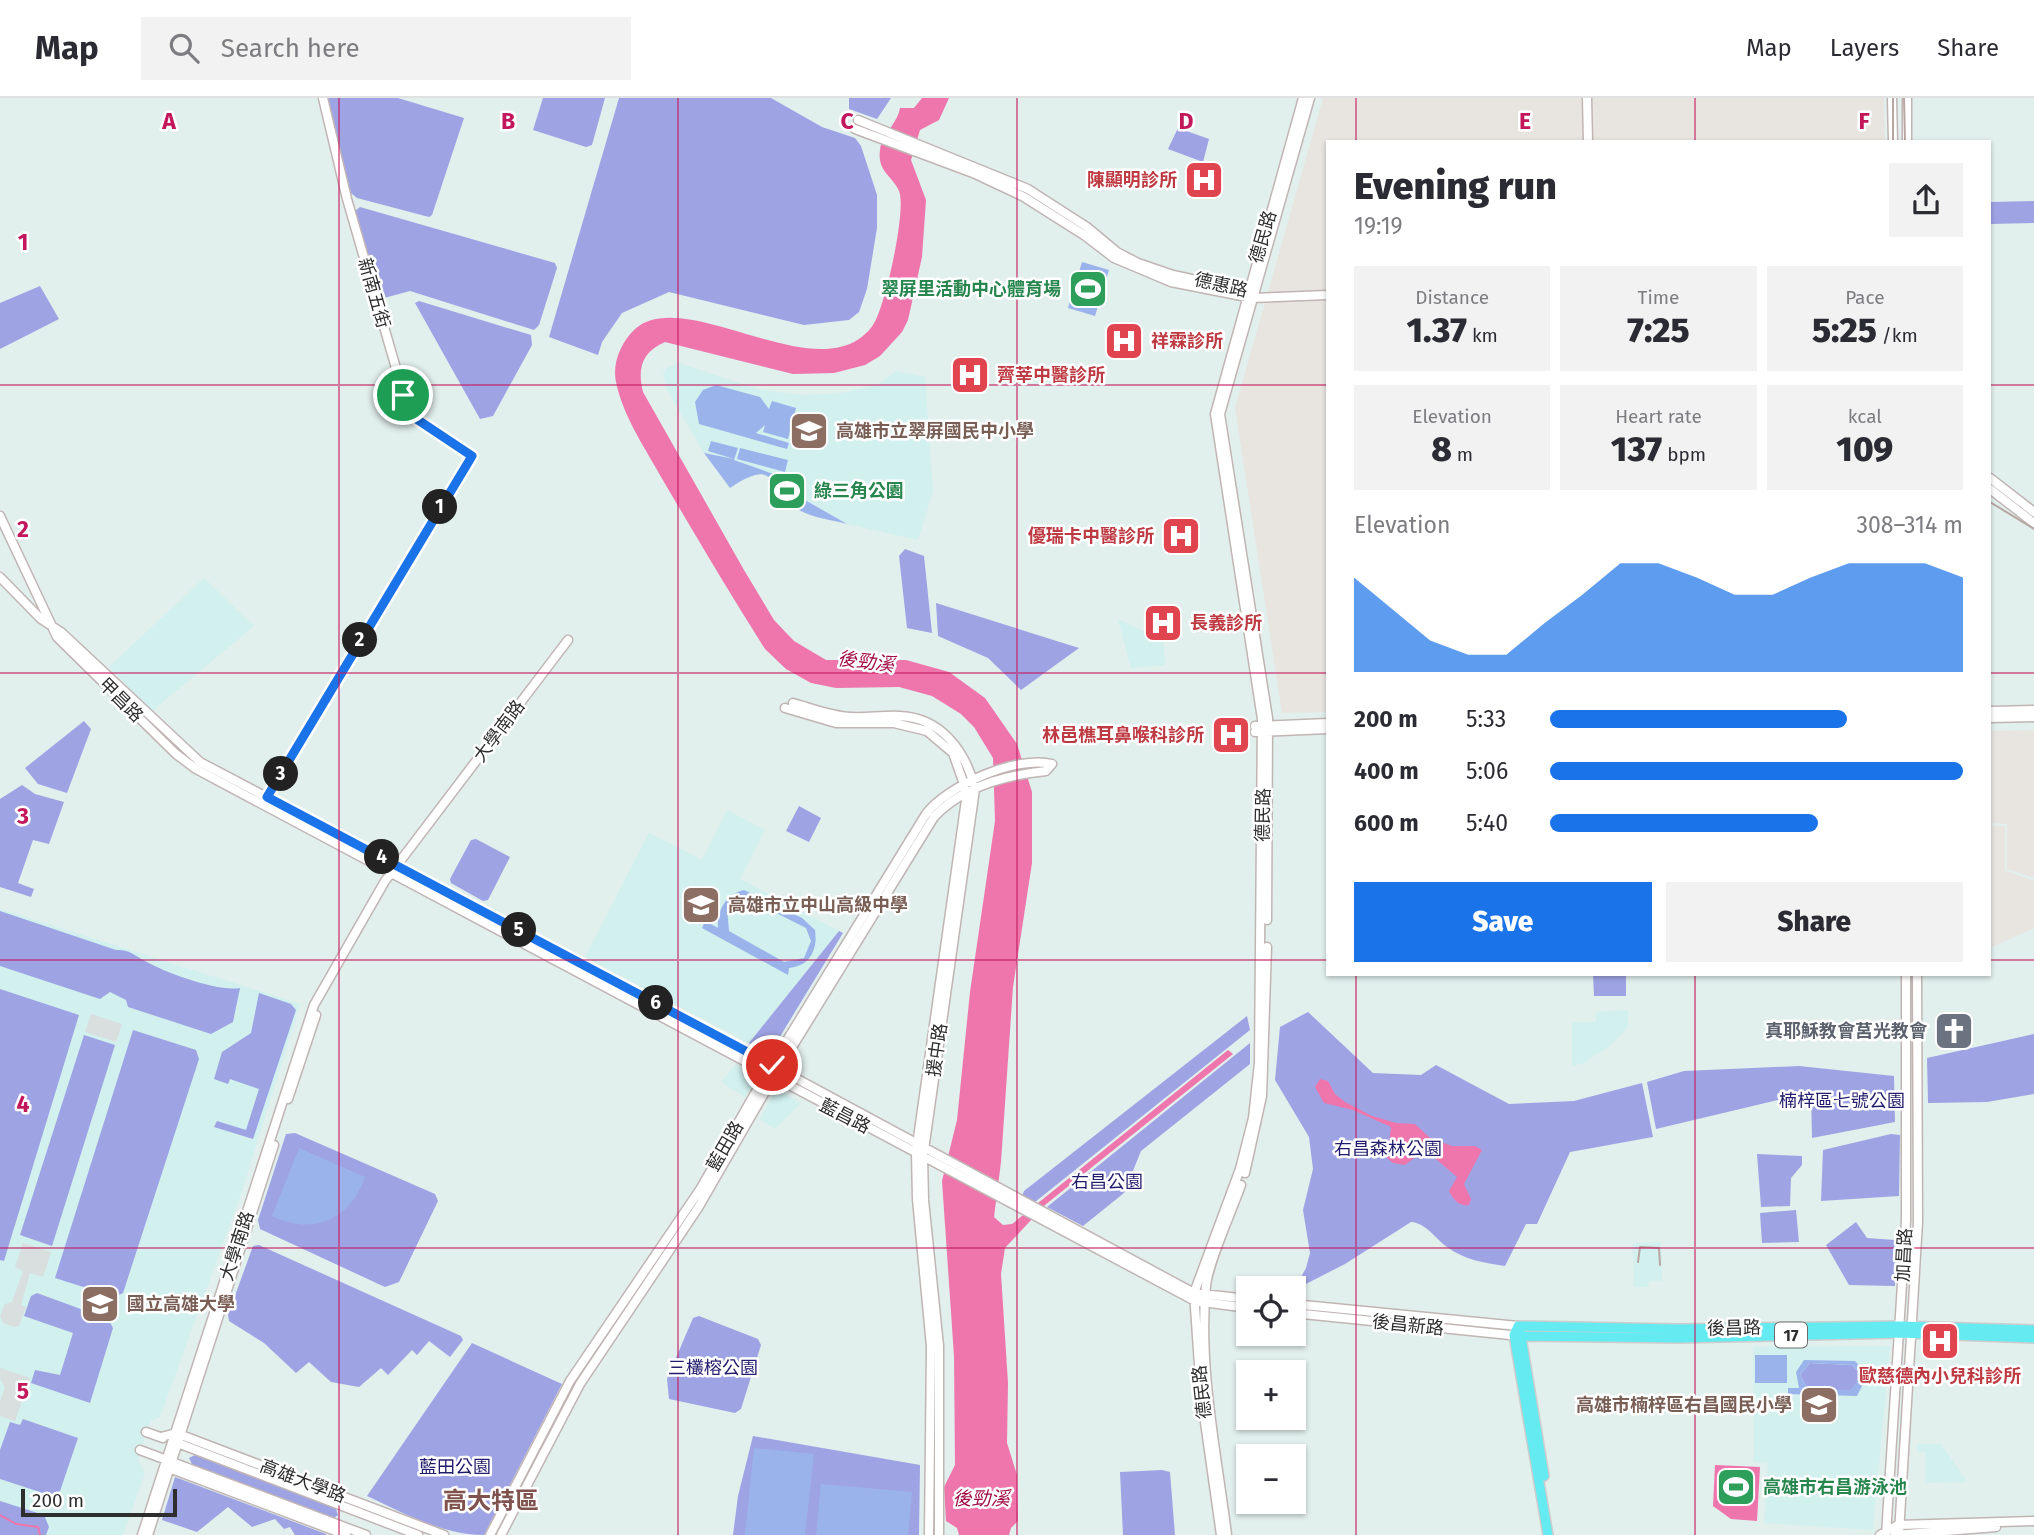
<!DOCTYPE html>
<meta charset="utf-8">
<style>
:root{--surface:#fff;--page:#f2f2f3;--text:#2b2b33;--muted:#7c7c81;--line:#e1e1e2;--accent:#1a73e8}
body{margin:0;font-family:"Fira Sans","Noto Sans TC",sans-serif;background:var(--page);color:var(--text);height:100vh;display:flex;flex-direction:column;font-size:26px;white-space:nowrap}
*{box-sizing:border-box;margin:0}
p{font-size:23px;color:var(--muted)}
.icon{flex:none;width:38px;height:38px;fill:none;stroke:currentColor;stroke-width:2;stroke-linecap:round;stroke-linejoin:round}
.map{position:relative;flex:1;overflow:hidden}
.panel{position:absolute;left:1326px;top:42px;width:665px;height:836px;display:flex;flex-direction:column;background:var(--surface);border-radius:0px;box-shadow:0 2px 5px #0004}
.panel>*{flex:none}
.fabs{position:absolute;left:1236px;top:1178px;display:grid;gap:14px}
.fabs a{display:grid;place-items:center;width:70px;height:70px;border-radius:0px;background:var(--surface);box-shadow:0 2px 5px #0004;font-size:35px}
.scale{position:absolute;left:21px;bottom:18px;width:156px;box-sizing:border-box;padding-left:7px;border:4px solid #2e2e2e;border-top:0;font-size:19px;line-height:24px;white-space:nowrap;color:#2e2e2e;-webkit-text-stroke:5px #fff;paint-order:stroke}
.pin{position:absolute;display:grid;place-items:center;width:60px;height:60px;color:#fff;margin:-30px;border:4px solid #fff;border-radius:50%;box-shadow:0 2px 7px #0007}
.km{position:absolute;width:35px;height:35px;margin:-18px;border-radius:50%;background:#222;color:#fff;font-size:19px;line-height:35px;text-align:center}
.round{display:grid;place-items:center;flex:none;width:74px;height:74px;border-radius:0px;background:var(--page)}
.overview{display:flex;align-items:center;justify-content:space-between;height:119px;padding:0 28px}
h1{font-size:38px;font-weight:800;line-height:52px}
.figures{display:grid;grid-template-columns:repeat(3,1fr);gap:10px;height:119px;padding:7px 28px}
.figures div{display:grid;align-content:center;border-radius:0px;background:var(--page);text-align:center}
.figures b{font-size:35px;font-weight:800}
.figures small{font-size:19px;font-weight:400}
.figures p{font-size:19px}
.chart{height:196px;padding:14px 28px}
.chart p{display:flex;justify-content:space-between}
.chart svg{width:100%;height:126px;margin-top:7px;fill:var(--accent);opacity:.7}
.button{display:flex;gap:14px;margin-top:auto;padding:14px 28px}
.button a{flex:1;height:80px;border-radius:0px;background:var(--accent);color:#fff;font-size:28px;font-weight:800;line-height:80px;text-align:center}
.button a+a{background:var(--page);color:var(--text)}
ul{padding:0 28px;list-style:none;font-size:23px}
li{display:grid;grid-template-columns:112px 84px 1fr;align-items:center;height:52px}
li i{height:18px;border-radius:9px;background:var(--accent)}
header{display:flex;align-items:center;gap:42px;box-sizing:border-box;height:98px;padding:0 35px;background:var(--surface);border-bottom:2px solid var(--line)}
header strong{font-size:33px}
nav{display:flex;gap:38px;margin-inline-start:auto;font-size:24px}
.search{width:490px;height:63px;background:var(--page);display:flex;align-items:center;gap:18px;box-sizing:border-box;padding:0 24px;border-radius:0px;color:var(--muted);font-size:26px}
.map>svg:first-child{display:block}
</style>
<header>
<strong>Map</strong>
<div class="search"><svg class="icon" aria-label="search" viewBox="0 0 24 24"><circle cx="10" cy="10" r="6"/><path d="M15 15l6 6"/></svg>Search here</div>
<nav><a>Map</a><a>Layers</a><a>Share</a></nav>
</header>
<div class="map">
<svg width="2034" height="1437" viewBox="0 0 2034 1437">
<rect width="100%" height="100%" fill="#e1efed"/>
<path fill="#e8e5e1" d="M1323,0H1884L1885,44H1328V614L1282,615L1235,310Z
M2034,632V780L2007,771V726L1990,725V633Z
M1990,728H2005V772L2034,783V830L1990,850Z"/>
<path fill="#d1f0ee" d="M679,265L760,292L803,297L842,295L877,287L896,273L925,279L933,393L918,442L847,426L796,396L785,380L734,362L704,355L667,292L663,276L666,270Z
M204,480L254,528L152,613L109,569Z
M1118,521L1150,536L1163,535L1165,567L1131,570Z
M727,712L765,732L740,781L839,833L749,945L585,859L649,735L702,762Z
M0,811L300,906L242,1093L160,1319L151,1323L146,1334L138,1362L145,1375L123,1437H0Z
M1628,912V929L1611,947L1584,965L1572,968V924H1596V914Z
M736,966L752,978L753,986L745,999L721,984Z
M777,992L801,1005L775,1031L759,1021Z
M1661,1144L1662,1183H1649L1648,1189H1634L1633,1145Z
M1890,1248L1873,1432L1764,1425L1768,1365L1754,1364L1753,1249Z
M1917,1346H1941L1967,1384L1925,1385V1354L1917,1353Z"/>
<path fill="#9ea3e4" d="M327,0H398L464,20L432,117L429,119L357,100L351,95Z
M543,0H605L592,47L586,49L533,32Z
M619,0H771L822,29L855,40L861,48L877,97V130L867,191L859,214L849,222L804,227L669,194L622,215L602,244L598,257L549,239Z
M849,0H891L877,21L849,11Z
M1178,30L1209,41L1203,64L1168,51Z
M2034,103V125L1990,126V104Z
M360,109L555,165L557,170L539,227L534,232L410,193L384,200L379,196L355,113Z
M40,188L59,221L0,251V205Z
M419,203L531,237L532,247L493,318L480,321L415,205Z
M905,451L924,458L932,535L907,530L899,458Z
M936,505L1079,550L1021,592L988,560L938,538Z
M84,623L91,631L67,695L38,686L25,670Z
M22,687L35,696L64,704L49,746L33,742L18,785L34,791L31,799L0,789V701Z
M799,708L821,720L809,744L786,733Z
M476,741L510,759L488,802L483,803L451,785L450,781L471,742Z
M0,813L116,852C129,851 134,857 145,863C166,875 218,894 240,890L233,924L211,936L128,909L126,902L110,894L100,901L0,868Z
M839,833L843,835L770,955L749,945Z
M1593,877H1626V898H1594Z
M0,891L79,917L4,1163L0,1162Z
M259,895L291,906L296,912L253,1041L214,1029L217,1023L246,1032L259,991L230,981L228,986L214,981L222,954L251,935Z
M1308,914L1373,975L1421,977L1436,967L1509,1006L1574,1003L1642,985L1653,1039L1570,1054L1537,1126H1526L1505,1168C1484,1165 1465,1162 1447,1149C1435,1140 1426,1125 1411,1124L1345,1166L1294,1192L1306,1170L1310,1155L1303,1112L1313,1071L1309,1039L1275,982L1280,929Z
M1247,918L1250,932L1035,1104L1022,1098L1024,1093Z
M133,932L196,952L199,961L123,1195L115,1199L55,1180Z
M2034,936V996L1987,1004L1928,1005L1927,960Z
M84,937L115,947L52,1148L20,1137Z
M1250,945V966L1141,1053L1124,1095L1083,1128L1047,1109Z
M1799,968L1894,978L1895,1024L1812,1040L1811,994L1656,1031L1647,984L1684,973Z
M295,1035L435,1096L438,1103L399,1184L385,1189L260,1131L258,1122L286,1036Z
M1891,1036L1900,1037L1899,1098L1821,1103L1823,1052Z
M1757,1056L1802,1058V1067L1791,1080L1790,1108L1761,1109Z
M1796,1112L1799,1144L1762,1145L1760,1115Z
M1856,1124L1867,1140L1895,1142V1188L1849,1187L1826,1147Z
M259,1147L461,1238L463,1242L450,1259L429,1243L417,1257L412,1252L388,1277L381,1270L359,1289L331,1284L309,1264L296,1275L264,1245L229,1223L228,1217L253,1148Z
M37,1195L108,1221L113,1230L90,1305L31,1285L35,1272L60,1277L73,1235L24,1218L31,1198Z
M699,1218L758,1241L761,1247L741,1311L735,1315L669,1301L667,1281L693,1220Z
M472,1245L562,1286L484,1437C443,1437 403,1415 367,1398Z
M1810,1265L1852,1267L1859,1274V1283L1850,1293L1808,1291L1800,1277Z
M23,1321L78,1340L60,1393L49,1397L0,1381V1352L10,1324L20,1327Z
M753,1338L920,1367L919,1437H733L738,1398Z
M197,1356L335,1408L338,1417L333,1421L193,1368L189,1360Z
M1162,1372L1170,1374L1175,1437H1123L1120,1374Z
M175,1379L326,1436L327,1437H295L290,1429L284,1431L275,1421L252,1429L228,1409L197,1434L162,1422Z
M0,1403L44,1417L49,1429L46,1437H0Z"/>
<path fill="#9bb3eb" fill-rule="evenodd" d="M1082,164L1109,172L1095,218L1068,210Z
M716,287L760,299L769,311L772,303L796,310L788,341L763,334L765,327L756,335L789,345L787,351L699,326L695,304L703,292Z
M711,343L738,350L734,362L785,380L798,398L847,426C833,422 813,420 799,412C767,394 781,356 730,390L704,355L734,361L708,353Z
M740,350L788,362L785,374L737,361Z
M744,792L802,820L815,832C818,852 810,868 789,870L788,877L702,830L705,823L718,830C717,812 726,796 744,792ZM745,799L806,830L811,843L804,860L784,864L729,833L727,810Z
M299,1050L365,1079C350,1122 313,1138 272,1118Z
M1755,1257H1787V1285H1755Z
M1804,1262L1855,1263L1865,1274V1282L1857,1298L1788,1296V1290H1799L1796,1274ZM1810,1265L1852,1267L1859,1274V1283L1850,1292L1808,1291L1800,1277Z
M754,1350L814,1356L805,1437H745Z
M821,1386L912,1394L908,1437H816Z"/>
<path fill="#d8dfde" d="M91,916L122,926L116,944L85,934Z
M23,1145L51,1154L43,1179L30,1175L21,1207L26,1209L19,1228L15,1229L3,1225L0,1218L5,1206L12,1204L23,1173L15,1169Z
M0,1270L30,1280L15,1323L0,1318V1304L5,1289L0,1281Z"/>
<path fill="#ef76ad" d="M922,0H949L939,22L920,32L911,62L926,102L922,159L908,222L902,234L880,258L865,267L834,275L793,276L665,244C642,254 637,270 643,294L744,472L774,522L794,543L826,562H906L949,574L985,600L1017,646L1032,694V765L1013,889L1001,1064L994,1119L1003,1127L1012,1126L1228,952L1233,956L1045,1107L1005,1150L1001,1176L1008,1285L1007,1345L1017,1377L1018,1423L1011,1430L1009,1437H959L957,1430L946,1423L944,1389L955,1367L954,1258L942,1083L957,1022L970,894L995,723L993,660L974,629L961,616L932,598L899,589L836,590L811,585L786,571L765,551C730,496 697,440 664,384C647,353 623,319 616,284C612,265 621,245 634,232C684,184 823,298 873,227C885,210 907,111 899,93C893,78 877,74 880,52C882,35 897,27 900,10H914Z
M1320,981L1328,983L1335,996L1345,1004L1372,1018L1396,1025L1415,1026L1430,1040L1452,1048H1475L1482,1052L1464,1086L1471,1101L1469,1107C1459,1109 1453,1101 1449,1093L1457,1079L1430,1056L1422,1054L1405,1067L1393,1065L1387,1060L1391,1029L1353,1012L1324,1005L1315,989Z
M1715,1367L1760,1369L1757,1423L1731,1421L1713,1408Z"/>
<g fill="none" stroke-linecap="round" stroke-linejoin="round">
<path stroke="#ef76ad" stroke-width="2" d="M0,1417L16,1426L38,1429L40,1437"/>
<g stroke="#c1b5b4" stroke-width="11">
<path id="secondary" d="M1587,0L1588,44
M1892,0L1893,44
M858,22L1028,91L1087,129L1117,154L1138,165L1173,177L1252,194
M855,31L973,75L1024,99L1084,137L1114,160L1171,184L1252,200L1328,197
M1907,44V0
M1990,380L2034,414
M1990,391L2034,425
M0,418L57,539L176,656L196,671L1195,1203L1248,1210
M0,479L41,521L61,534L200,664L584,866L1194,1195L1248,1201
M793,605C811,610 831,618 851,619C867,620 883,617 900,618C942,620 966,654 975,691L923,1059L924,1102L939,1248V1437
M785,610L836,625H894L927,633L953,655L967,695L916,1054L917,1101L931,1248L929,1437
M1990,613L2034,612
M1990,620L2034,619
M1255,628L1328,625
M1255,634L1328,631
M265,704L472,358L409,315L347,101L323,0
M1267,822L1268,620L1220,316L1310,0
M288,1001L316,917
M1245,1075L1262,998L1267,849
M1293,1206L1518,1228
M1293,1215L1520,1238
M146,1334L163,1340
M161,1339L176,1335L444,1437
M175,1344L418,1437
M140,1352L366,1437
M169,1370L346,1437
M1899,1435L1918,1124L1917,877
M142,1437L314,907L385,783L568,542
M148,1437L274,1047
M490,1437L570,1283L701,1090L762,983L926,716C947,688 1016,657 1052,666L1046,673C1006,677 962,689 934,719L773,980L698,1110L580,1286L501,1437
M1221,1437L1201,1296L1194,1195L1240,1071L1253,1020L1259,965L1262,621L1215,316L1303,0
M1227,1437C1217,1356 1198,1270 1206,1188C1208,1165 1232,1113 1241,1087
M1880,1437L1898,1427L2034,1423
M1886,1437L1906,1123V877
M1895,1437L1996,1429"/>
</g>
<g stroke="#cdcdcd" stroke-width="12">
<path id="primary" d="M1518,1228L1678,1231L1900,1228L2034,1232
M1518,1228L1514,1237L1548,1437
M1520,1233L1544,1378
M1522,1238L1679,1240L1900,1235L2034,1240"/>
</g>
<use href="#secondary" stroke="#fff" stroke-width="8"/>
<use href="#primary" stroke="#64ebf1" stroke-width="9"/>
<path stroke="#b8a6a3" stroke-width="2" d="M1893,0V44
M1904,0L1905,44
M1990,404L2034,431
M1638,1164L1640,1149L1659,1150L1660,1167"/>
</g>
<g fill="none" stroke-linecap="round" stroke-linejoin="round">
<g stroke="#fff" stroke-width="14">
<path id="route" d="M403,297L412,318L472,358L267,699L772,967"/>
</g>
<use href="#route" stroke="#1a73e8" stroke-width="9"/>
</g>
<path fill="none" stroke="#c2185b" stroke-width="2" stroke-opacity="0.55" d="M339,0V1437M678,0V1437M1017,0V1437M1356,0V44M1695,0V44M0,287H1328M1990,287H2034M0,575H1328M1990,575H2034M0,862H1328M1990,862H2034M1356,877V1437M1695,877V1437M0,1150H2034"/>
<defs>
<g id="hospital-square" transform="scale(2.0125)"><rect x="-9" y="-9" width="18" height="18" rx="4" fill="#e0444e" stroke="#fff"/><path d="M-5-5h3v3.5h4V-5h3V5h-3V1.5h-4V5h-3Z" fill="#fff"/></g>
<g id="stadium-square" transform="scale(2.0125)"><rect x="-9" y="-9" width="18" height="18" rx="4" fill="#2e9e5b" stroke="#fff"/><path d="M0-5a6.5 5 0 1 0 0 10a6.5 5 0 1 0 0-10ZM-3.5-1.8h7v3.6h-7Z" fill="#fff"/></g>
<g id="school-square" transform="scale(2.0125)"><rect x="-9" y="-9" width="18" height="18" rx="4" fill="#8d6e63" stroke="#fff"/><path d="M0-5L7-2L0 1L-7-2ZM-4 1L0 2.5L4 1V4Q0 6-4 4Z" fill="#fff"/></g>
<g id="church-square" transform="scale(2.0125)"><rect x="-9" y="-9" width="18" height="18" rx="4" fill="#6b7280" stroke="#fff"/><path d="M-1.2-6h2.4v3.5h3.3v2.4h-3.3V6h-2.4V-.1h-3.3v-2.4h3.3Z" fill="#fff"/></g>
<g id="university-square" transform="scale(2.0125)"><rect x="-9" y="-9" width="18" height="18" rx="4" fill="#8d6e63" stroke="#fff"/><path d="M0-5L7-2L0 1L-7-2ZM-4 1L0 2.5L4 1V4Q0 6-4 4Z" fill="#fff"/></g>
</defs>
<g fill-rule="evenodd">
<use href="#hospital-square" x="1204" y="82"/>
<use href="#stadium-square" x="1088" y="191"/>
<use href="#hospital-square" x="1124" y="243"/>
<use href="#hospital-square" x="970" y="277"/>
<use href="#school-square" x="809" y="333"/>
<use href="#stadium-square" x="787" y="393"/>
<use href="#hospital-square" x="1181" y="438"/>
<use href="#hospital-square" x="1163" y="525"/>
<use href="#hospital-square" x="1231" y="637"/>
<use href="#school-square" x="701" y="807"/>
<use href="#church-square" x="1954" y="933"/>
<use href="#university-square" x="100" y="1206"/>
<use href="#hospital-square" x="1940" y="1243"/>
<use href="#school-square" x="1819" y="1307"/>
<use href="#stadium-square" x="1736" y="1389"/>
</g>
<g text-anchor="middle" stroke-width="5" stroke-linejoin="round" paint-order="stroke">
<rect fill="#fff" stroke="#6d6d6d" stroke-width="2" x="1775" y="1224.5" width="32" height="25" rx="5"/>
<g font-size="16" font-weight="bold" fill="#2e2e2e">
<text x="1791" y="1243">17</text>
</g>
<g font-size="18" font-weight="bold" fill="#be3a42" stroke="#fff" text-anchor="end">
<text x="1177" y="88">陳顯明診所</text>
<text x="1151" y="249" text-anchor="start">祥霖診所</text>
<text x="997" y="283" text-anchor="start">薺莘中醫診所</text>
<text x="1154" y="444">優瑞卡中醫診所</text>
<text x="1190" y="531" text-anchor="start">長義診所</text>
<text x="1204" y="643">林邑樵耳鼻喉科診所</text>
<text x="1940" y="1284" text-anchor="middle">歐慈德內小兒科診所</text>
</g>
<g font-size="18" fill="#2e2e2e" stroke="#fff">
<text transform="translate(1263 139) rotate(-74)" y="6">德民路</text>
<text transform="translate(1221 187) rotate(13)" y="6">德惠路</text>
<text transform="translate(374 195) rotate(74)" y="6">新南五街</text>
<text transform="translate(121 602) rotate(45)" y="6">甲昌路</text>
<text transform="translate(499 633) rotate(-53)" y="6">大學南路</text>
<text transform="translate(1263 717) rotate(-89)" y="6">德民路</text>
<text transform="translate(937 952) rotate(-82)" y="6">援中路</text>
<text transform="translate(845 1018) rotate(27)" y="6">藍昌路</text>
<text transform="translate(725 1048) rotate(-60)" y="6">藍田路</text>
<text transform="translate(237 1148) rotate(-72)" y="6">大學南路</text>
<text transform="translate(1904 1157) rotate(-87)" y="6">加昌路</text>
<text transform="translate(1408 1227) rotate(6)" y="6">後昌新路</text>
<text transform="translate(1734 1230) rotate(-1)" y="6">後昌路</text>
<text transform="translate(1202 1294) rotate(-96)" y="6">德民路</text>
<text transform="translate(303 1383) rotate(21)" y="6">高雄大學路</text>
</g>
<g font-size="18" font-weight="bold" fill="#27864d" stroke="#fff" text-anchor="start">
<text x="1061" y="197" text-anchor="end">翠屏里活動中心體育場</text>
<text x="814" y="399">綠三角公園</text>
<text x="1763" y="1395">高雄市右昌游泳池</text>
</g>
<g font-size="18" font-weight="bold" fill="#785e54" stroke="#fff" text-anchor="start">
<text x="836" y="339">高雄市立翠屏國民中小學</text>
<text x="728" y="813">高雄市立中山高級中學</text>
<text x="127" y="1212">國立高雄大學</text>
<text x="1792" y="1313" text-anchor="end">高雄市楠梓區右昌國民小學</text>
</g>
<g font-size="18" font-weight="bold" fill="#5b616d" stroke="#fff" text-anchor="end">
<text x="1927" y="939">真耶穌教會莒光教會</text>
</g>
<g font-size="18" fill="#211c6d" stroke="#fff">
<text x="1842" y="1009">楠梓區七號公園</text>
<text x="1388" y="1057">右昌森林公園</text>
<text x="1107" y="1090">右昌公園</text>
<text x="713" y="1276">三欉榕公園</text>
<text x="455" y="1375">藍田公園</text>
</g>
<g font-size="19" font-style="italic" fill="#a10e46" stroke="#fff">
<text transform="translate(866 563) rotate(7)" y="7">後勁溪</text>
<text x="981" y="1407">後勁溪</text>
</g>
<g font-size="24" font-weight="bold" fill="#7f524d" stroke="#fff">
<text x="491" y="1411">高大特區</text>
</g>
</g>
<g font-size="23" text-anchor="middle" font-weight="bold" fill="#c2185b" stroke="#fff" stroke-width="5" stroke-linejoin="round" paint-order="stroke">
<text x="169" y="31">A</text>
<text x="508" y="31">B</text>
<text x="847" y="31">C</text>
<text x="1186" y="31">D</text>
<text x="1525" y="31">E</text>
<text x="1864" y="31">F</text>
<text x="23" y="152">1</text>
<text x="23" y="439">2</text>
<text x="23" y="726">3</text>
<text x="23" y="1014">4</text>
<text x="23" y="1301">5</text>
</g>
</svg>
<div class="fabs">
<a><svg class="icon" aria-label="locate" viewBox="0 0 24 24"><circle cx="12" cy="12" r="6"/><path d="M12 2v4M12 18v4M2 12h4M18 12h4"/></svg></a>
<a>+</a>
<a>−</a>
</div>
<div class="scale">200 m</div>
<div class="pin" style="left:403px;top:297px;background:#1e9e55"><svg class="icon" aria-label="arrive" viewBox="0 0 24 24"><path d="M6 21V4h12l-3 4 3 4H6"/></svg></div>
<div class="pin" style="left:772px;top:967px;background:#d93025"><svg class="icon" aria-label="check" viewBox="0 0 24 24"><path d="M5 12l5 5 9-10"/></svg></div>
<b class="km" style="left:440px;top:409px">1</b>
<b class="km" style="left:360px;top:542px">2</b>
<b class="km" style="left:281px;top:676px">3</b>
<b class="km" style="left:382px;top:759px">4</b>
<b class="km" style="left:519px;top:832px">5</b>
<b class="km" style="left:656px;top:905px">6</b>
<section class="panel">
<div class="overview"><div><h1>Evening run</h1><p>19:19</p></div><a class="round"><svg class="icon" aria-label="share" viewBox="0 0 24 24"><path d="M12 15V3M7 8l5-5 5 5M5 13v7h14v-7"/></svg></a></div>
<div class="figures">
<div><p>Distance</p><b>1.37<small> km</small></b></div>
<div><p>Time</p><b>7:25</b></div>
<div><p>Pace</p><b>5:25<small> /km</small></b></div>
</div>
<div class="figures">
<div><p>Elevation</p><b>8<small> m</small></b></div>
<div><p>Heart rate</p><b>137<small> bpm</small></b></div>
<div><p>kcal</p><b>109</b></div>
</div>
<div class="chart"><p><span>Elevation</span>308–314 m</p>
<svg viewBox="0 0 160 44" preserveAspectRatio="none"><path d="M0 44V11L10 22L20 33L30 38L40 38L50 27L60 17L70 6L80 6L90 11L100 17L110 17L120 11L130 6L140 6L150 6L160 11V44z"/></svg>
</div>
<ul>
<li><b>200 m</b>5:33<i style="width:72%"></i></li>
<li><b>400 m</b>5:06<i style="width:100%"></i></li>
<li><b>600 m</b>5:40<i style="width:65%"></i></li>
</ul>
<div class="button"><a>Save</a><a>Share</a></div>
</section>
</div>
